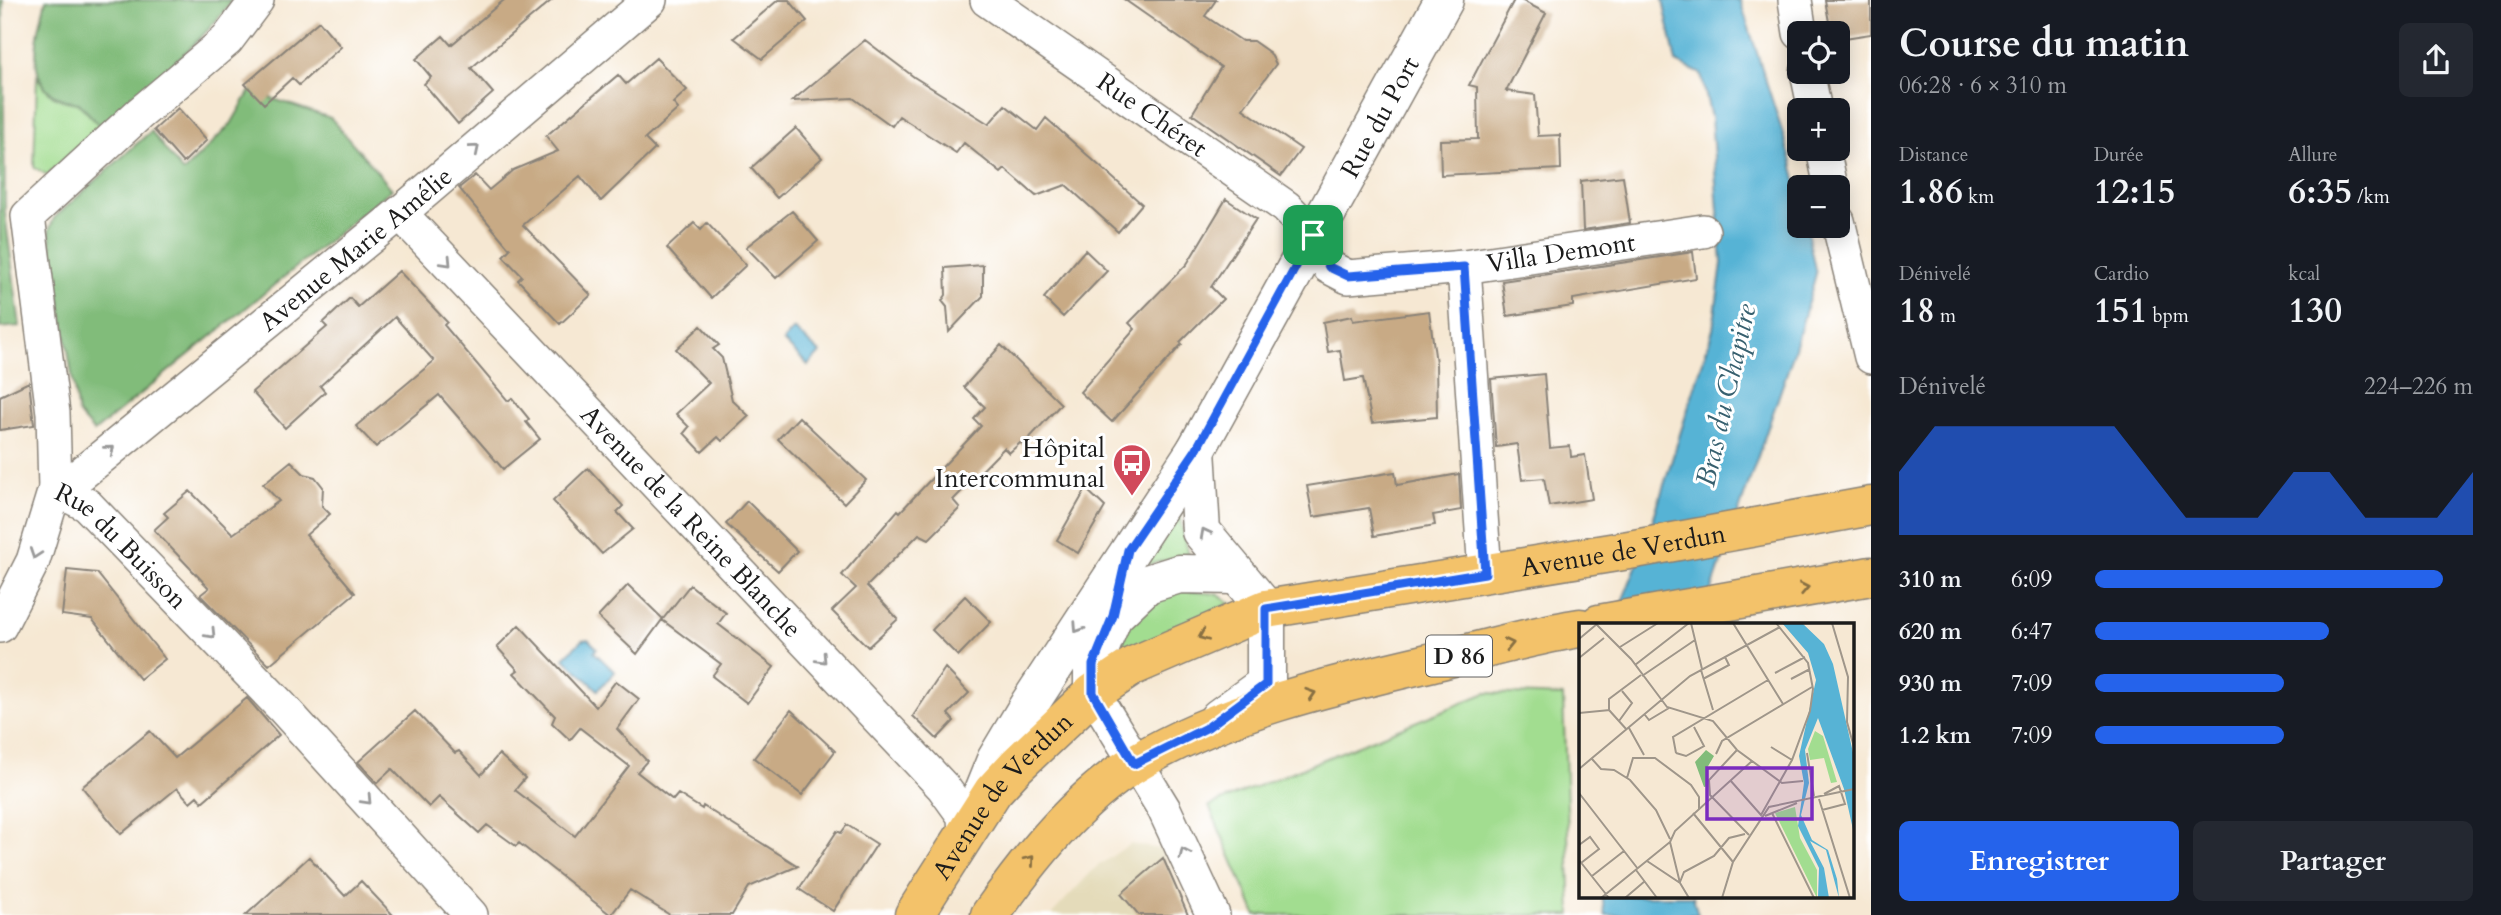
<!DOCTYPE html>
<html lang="fr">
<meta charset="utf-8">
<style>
:root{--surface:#171b24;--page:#242831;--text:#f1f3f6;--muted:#9ea1a6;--accent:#2563eb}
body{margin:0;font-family:Cardo,serif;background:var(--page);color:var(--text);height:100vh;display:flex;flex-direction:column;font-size:26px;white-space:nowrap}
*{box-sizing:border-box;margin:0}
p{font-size:23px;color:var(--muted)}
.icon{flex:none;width:38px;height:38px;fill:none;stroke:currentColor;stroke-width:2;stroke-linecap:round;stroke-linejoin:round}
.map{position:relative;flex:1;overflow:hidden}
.sheet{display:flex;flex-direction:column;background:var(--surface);width:630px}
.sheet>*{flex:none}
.fabs{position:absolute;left:1787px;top:21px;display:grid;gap:14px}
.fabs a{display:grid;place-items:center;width:63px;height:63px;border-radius:10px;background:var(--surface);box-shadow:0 4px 18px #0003;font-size:35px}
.pin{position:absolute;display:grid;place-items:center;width:60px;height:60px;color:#fff;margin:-30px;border-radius:14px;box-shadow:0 4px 10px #0006}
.round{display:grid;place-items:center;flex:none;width:74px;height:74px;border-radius:10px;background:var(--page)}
.summary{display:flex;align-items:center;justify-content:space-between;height:119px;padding:0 28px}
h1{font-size:38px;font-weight:600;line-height:52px}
.figures{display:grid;grid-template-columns:repeat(3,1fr);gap:10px;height:119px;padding:7px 28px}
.figures div{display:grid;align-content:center}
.figures b{font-size:35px;font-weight:600}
.figures small{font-size:19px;font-weight:400}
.figures p{font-size:19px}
.chart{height:196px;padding:14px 28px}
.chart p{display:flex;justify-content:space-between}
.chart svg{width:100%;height:126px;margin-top:7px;fill:var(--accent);opacity:.7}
.cta{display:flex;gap:14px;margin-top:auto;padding:14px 28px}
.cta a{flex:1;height:80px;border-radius:10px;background:var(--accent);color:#fff;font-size:28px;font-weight:600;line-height:80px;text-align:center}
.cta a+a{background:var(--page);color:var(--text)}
ul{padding:0 28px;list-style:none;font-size:23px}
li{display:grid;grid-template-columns:112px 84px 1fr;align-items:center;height:52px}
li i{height:18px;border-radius:9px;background:var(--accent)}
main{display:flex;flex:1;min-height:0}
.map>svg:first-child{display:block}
</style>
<main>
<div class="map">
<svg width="1871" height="915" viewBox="0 0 1871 915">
<rect width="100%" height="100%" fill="#fff"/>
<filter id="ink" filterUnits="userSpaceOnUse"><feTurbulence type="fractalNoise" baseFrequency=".0143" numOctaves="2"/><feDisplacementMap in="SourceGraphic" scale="14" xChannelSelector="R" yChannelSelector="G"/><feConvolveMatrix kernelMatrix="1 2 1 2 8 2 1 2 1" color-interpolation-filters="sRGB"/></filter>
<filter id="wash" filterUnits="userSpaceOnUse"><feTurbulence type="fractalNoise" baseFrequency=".00686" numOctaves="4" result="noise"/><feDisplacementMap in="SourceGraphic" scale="28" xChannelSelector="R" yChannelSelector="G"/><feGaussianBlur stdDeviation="1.57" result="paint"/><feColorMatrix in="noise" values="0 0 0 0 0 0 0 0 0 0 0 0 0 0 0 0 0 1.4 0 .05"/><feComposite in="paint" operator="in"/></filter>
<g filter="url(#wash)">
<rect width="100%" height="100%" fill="#f6e8d3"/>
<path fill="#e4dbba" d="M1130,844L1161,849L1189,915H1051L1095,868Z"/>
<path fill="#a2dd90" stroke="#5f7c56" stroke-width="2" d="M37,76C48,95 56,101 78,103L100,126L47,175L34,167Z
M1181,508V524L1189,555L1141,566Z
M1177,590L1218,594L1231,603L1119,655L1117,648L1135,613Z
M1486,693L1563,696L1571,915H1256L1209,806Z"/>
<path fill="#81bc7a" stroke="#4e6c4b" stroke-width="2" d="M0,0H3L5,214L20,326L0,328Z
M46,0H232C203,44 141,90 100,126L79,103C21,96 35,43 46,0Z
M250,91L331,118L392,189L94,432L78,414L49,230L54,218L151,131L183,172L231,124Z"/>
<path fill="#57b3d5" stroke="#3a6878" stroke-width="2" d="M1663,0H1740L1792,162L1799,194V226H1806L1816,274L1793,355L1700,624L1615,619L1646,542L1713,329L1722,263L1711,118L1701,74L1676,62Z
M794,329L820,353L808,365L783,341Z
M588,639L597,648L594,652L615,672L598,690L564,658L582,640Z
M1602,896H1693L1698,915H1605Z"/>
<g id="blocks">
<path fill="#c8aa85" d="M504,0H552L471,68L493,93L458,124L424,84L431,77L416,59L443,36L451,45Z
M778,0H789L807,21L762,59L734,38Z
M1125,0H1216L1205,16L1242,41H1253L1270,53L1276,64L1243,109L1301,149L1281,176L1192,114L1221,67Z
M1514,0H1521L1546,13L1506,91L1535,95L1538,136L1560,135L1561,169L1441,175L1440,140L1478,139L1477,87L1469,85Z
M1825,0H1871V34L1838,39V33H1831Z
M319,21L341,47L299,85L292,78L264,104L245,84Z
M865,40L914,77L989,124L1005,105L1037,130L1046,118L1142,204L1118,232L1066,185L1036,196L1005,169L1001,173L964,143L956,153L899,116L892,126L853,98L792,101Z
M656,58L687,90L673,103L678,109L645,139L655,149L601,201L580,176L523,225L591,295L560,324L518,280L522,276L503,256L510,249L459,188L475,175L489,190L513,170L558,151L546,136L618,75L626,84Z
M178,108L207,140L183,163L154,130Z
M796,128L822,158L777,198L751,168Z
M1623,176L1630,223L1583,230L1581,181Z
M1226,199L1256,219L1211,287L1223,299L1180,342L1182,344L1112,422L1080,392L1135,329L1129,323L1187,264Z
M792,211L818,241L776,278L746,247Z
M694,223L701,230L707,223L746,265L711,298L667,248Z
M1085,250L1107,271L1063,317L1044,298Z
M1693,252L1696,278L1573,299V306L1507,316L1502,281Z
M983,265V296L949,332L947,307L942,301L946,295L945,268Z
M399,271L447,322L444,325L508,401L512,398L529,419L526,422L540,439L503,469L439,395L376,447L356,426L434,361L395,317L320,386L325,392L285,428L252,392L327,327L323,323L350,298L358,307Z
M1429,311L1436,363L1437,417L1372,423L1363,378L1345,381L1340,350L1328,352L1323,322L1352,316L1353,321Z
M701,326L719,345L713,349L722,358L732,400L749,416L722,441L718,437L702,452L684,433L689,427L676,414L709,383L676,349Z
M1001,345L1061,404L1023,445L1020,443L1009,453L1004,448L953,500L960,508L929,539L919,534L867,586L898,619L868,647L832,611L856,588L842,575L898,510L900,512L981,426L974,419L985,407L964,387Z
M1544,374L1550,448L1570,446L1571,457L1585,455L1592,499L1549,506L1544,478L1522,480L1517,444L1496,447L1491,379Z
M29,382L34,425L0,430V396Z
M799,417L866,480L844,503L778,439Z
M291,461L304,474L315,477L323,487L322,506L330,514L306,535L355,593L269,665L200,595L209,588L154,530L168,517L164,513L190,491L233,534L279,501L263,484Z
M588,468L623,506L617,512L633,529L602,554L553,501Z
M1395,472L1397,485L1459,474L1461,510L1433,515L1435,525L1374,536L1369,508L1313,517L1307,486Z
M1086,489L1105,507L1078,553L1057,540Z
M747,501L797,551L778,571L726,524Z
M67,570L97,573L165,659L140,679L92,619L62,615Z
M628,585L663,619L690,585L726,613L718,624L774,667L747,703L712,676L721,664L662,620L637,654L598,617Z
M965,596L991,622L958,656L932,630Z
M519,625L596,707L616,681L639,699L617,729L647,761L637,772L673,800L678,794L702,809L703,806L798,866L749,887L732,915H670L630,890L611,915L519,843L516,846L487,825L479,833L439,797L429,807L392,769L377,783L358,762L415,711L455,753L459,751L481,775L499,754L525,778L515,790L575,836L629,766L580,728L570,740L552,723L555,716L514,673L518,670L497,647Z
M945,668L969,693L948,714L954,721L937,739L913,716Z
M247,698L279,735L202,802L197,796L190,802L177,788L121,834L82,787L150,731L175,758Z
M791,710L835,751L802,795L754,758Z
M847,825L877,844L833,911L799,889L837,831L841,833Z
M309,857L345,896L361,881L393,915H246Z
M1163,858L1188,915H1139L1121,894Z"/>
</g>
</g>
<g filter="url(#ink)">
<use href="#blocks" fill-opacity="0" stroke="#898278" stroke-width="2"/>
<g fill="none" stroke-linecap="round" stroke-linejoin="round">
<g stroke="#898278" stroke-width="36">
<g id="minor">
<path id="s1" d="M987,0L1286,207L1313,235L1329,267L1348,277L1464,267L1703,231"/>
<path d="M1795,0L1800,33"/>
<path d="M1807,72L1815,110"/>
<path d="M1823,149L1831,187"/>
<path id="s2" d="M400,213L943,787L964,816L965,838"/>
<path d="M1838,221L1871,357"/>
<path d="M1464,267L1485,573"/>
<path id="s3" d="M55,489L81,474L400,213L650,0"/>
<path id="s4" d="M55,489L87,505L282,707L471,915"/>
<path d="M0,626L33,561L55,489L53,413L28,216L139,114L227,40L257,0"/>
<path d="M1093,693L1164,809L1213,915"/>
</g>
</g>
<g stroke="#898278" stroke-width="41">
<g id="tertiary">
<path d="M1196,450L1201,531L1266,609V684L1219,718"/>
<path d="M1113,616L1147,584L1179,574L1235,575"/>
<path d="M1093,693V665L1113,616L1119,590"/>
<path id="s5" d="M977,807L996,760L1030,703L1196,450L1444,0"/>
</g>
</g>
<g stroke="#898278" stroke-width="41">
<g id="primary">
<path d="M1599,624L1871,576"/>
<path id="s6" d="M914,915L993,791L1016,766L1093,693L1133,666L1184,644L1266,609L1629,550L1871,506"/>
<path d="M990,915C1028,861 1078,797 1136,763C1228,708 1338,684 1441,660C1487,649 1534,635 1580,628"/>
</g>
</g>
<use href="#minor" stroke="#fff" stroke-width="33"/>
<use href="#tertiary" stroke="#fff" stroke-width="38"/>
<use href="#primary" stroke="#f3c26a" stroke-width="38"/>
</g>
<defs><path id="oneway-chevron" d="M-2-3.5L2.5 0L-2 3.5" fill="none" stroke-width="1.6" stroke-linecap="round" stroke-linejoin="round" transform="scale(1.75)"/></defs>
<g stroke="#999">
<use href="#oneway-chevron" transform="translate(475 149) rotate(-40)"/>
<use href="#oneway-chevron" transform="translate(447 262) rotate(47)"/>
<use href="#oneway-chevron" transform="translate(110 450) rotate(-39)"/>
<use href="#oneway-chevron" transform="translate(1205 533) rotate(-118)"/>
<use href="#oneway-chevron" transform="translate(35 554) rotate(109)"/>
<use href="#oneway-chevron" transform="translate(1078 628) rotate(123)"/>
<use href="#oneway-chevron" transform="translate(211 634) rotate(46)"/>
<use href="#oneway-chevron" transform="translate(822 659) rotate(47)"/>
<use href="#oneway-chevron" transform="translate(367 800) rotate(47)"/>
<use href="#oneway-chevron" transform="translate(1184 853) rotate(-115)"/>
</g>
<g stroke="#886f43">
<use href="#oneway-chevron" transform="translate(1804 588) rotate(-11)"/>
<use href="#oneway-chevron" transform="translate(1203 636) rotate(157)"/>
<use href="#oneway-chevron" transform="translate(1509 644) rotate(-13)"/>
<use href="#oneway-chevron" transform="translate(1311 694) rotate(-18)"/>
<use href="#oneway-chevron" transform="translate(1030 860) rotate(-50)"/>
</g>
</g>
<g fill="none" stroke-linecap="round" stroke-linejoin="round" filter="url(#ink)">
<g stroke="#fff" stroke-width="14">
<path id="route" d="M1313,235L1329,267L1348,276L1464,267L1485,573L1266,609V684L1208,727L1134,764L1093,693V665L1113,616L1128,550L1196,450Z"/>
</g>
<use href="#route" stroke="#2563eb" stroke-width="9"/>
</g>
<defs>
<g id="bus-pin" transform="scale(2.0125)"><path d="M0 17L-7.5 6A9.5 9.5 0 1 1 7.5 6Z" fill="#d1495b" stroke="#fff"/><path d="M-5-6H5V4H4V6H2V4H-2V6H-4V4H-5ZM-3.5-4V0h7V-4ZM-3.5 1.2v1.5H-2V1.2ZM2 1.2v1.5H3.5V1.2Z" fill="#fff"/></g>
</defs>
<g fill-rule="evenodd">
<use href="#bus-pin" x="1132" y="463"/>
</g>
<g text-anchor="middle" stroke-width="6" stroke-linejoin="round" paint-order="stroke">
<rect fill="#fff" stroke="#606060" stroke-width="2" x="1426" y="635.5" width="66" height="41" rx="5"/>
<g font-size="24" font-weight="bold" fill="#1c1c1c">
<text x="1459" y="664">D 86</text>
</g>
<g font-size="26" fill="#1c1c1c" stroke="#fff">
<text dy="9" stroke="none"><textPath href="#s1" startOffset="201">Rue Chéret</textPath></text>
<text dy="9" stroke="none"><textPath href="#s5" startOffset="800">Rue du Port</textPath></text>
<text dy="9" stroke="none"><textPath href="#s3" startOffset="385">Avenue Marie Amélie</textPath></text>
<text dy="9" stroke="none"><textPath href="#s1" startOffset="674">Villa Demont</textPath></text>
<text dy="9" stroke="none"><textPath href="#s2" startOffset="424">Avenue de la Reine Blanche</textPath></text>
<text dy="9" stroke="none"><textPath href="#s4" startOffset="88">Rue du Buisson</textPath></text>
<text dy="9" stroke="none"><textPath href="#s6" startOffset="842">Avenue de Verdun</textPath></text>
<text dy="9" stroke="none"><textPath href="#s6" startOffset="149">Avenue de Verdun</textPath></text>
</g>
<g font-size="26" fill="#1c1c1c" stroke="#fff" text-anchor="end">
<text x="1105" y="457">Hôpital<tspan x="1105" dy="30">Intercommunal</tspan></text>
</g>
<g font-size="28" font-style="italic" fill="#37606f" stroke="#fff">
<text transform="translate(1725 395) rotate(-77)" y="10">Bras du Chapitre</text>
</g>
</g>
<g transform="translate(1579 623)">
<rect width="275" height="275" fill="#f6e8d3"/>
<path d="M236,108L244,113L258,159L252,160L245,135L231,137L229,126ZM216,184L221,215L238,247V275L196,190Z" fill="#a2dd90"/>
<path d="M127,127L135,133L128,145L129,163L125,164L116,139Z" fill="#81bc7a"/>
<path d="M203,0H223L245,21L254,41L275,134V211L265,166L239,95L226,127L230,160L222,192L233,217L249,227L258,256L260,275L247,227L231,218L245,245L250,275H239L240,245L219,203L225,160L220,133L237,57L229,30Z" fill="#57b3d5"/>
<path fill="none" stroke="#9f968a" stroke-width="2" d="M16,0L52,36L88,84L134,98L158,127L203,160L224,158M112,0L123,46M154,0L204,81M253,0L269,54L268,99L275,124M0,16L18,1M41,24L79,0M0,35L25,15M56,42L110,0M122,47L134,87M196,50L226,34M63,53L116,17M124,56L150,42L146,34M212,56L231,46M0,90L31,87M66,92L70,97L90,85M40,98L53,80L43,68M50,105L65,132M48,107L30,87V76L62,52M192,124L213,137M158,127L130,157L131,172L170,212M97,130L94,114L189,57M97,130L107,133L125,123L115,104M228,130L235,173M137,131L143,118L233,64M13,136L22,146L35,147L51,157L77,187L91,216M0,146L111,53L201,4M48,155L54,135H76L112,162L120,174V186M151,157L182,192L213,137L231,88L234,66L229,40L197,0M0,170L59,246M240,176L271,275M243,187L266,181L260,163L245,171M114,190L154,239M193,190L235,275M186,193L218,180M0,222L11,214L20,226L2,240M0,237L30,275M68,238L101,260L110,275M57,247L78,275M13,253L45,228M101,259L105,249L135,233L150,215L166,211M101,260L91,219L96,208L173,138M22,275L91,219M46,275L66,258M143,275L154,239L190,184L275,166"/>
<path fill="#7b2cbf" fill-opacity="0.15" stroke="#7b2cbf" stroke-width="3.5" d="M128,145H233V196H128Z"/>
<rect width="275" height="275" fill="none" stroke="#1c1c1c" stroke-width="3.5"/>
</g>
</svg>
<div class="fabs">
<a><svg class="icon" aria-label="locate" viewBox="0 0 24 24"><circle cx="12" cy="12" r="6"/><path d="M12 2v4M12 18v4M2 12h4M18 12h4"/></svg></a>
<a>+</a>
<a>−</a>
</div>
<div class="pin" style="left:1313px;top:235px;background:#1e9e55"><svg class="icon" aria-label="arrive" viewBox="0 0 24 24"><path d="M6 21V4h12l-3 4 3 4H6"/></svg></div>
</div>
<section class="sheet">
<div class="summary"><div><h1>Course du matin</h1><p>06:28 · 6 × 310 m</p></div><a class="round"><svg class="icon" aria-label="share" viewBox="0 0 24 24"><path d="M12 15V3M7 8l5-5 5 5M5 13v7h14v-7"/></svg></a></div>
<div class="figures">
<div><p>Distance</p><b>1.86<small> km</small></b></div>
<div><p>Durée</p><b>12:15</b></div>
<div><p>Allure</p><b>6:35<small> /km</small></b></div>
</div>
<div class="figures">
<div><p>Dénivelé</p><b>18<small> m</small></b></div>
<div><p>Cardio</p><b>151<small> bpm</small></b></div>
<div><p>kcal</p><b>130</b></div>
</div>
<div class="chart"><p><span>Dénivelé</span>224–226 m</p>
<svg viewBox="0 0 160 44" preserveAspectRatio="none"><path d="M0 44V22L10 6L20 6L30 6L40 6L50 6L60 6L70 22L80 38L90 38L100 38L110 22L120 22L130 38L140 38L150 38L160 22V44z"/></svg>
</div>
<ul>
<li><b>310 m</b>6:09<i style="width:92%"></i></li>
<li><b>620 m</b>6:47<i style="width:62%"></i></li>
<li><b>930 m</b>7:09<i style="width:50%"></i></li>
<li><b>1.2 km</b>7:09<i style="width:50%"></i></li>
</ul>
<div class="cta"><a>Enregistrer</a><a>Partager</a></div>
</section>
</main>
